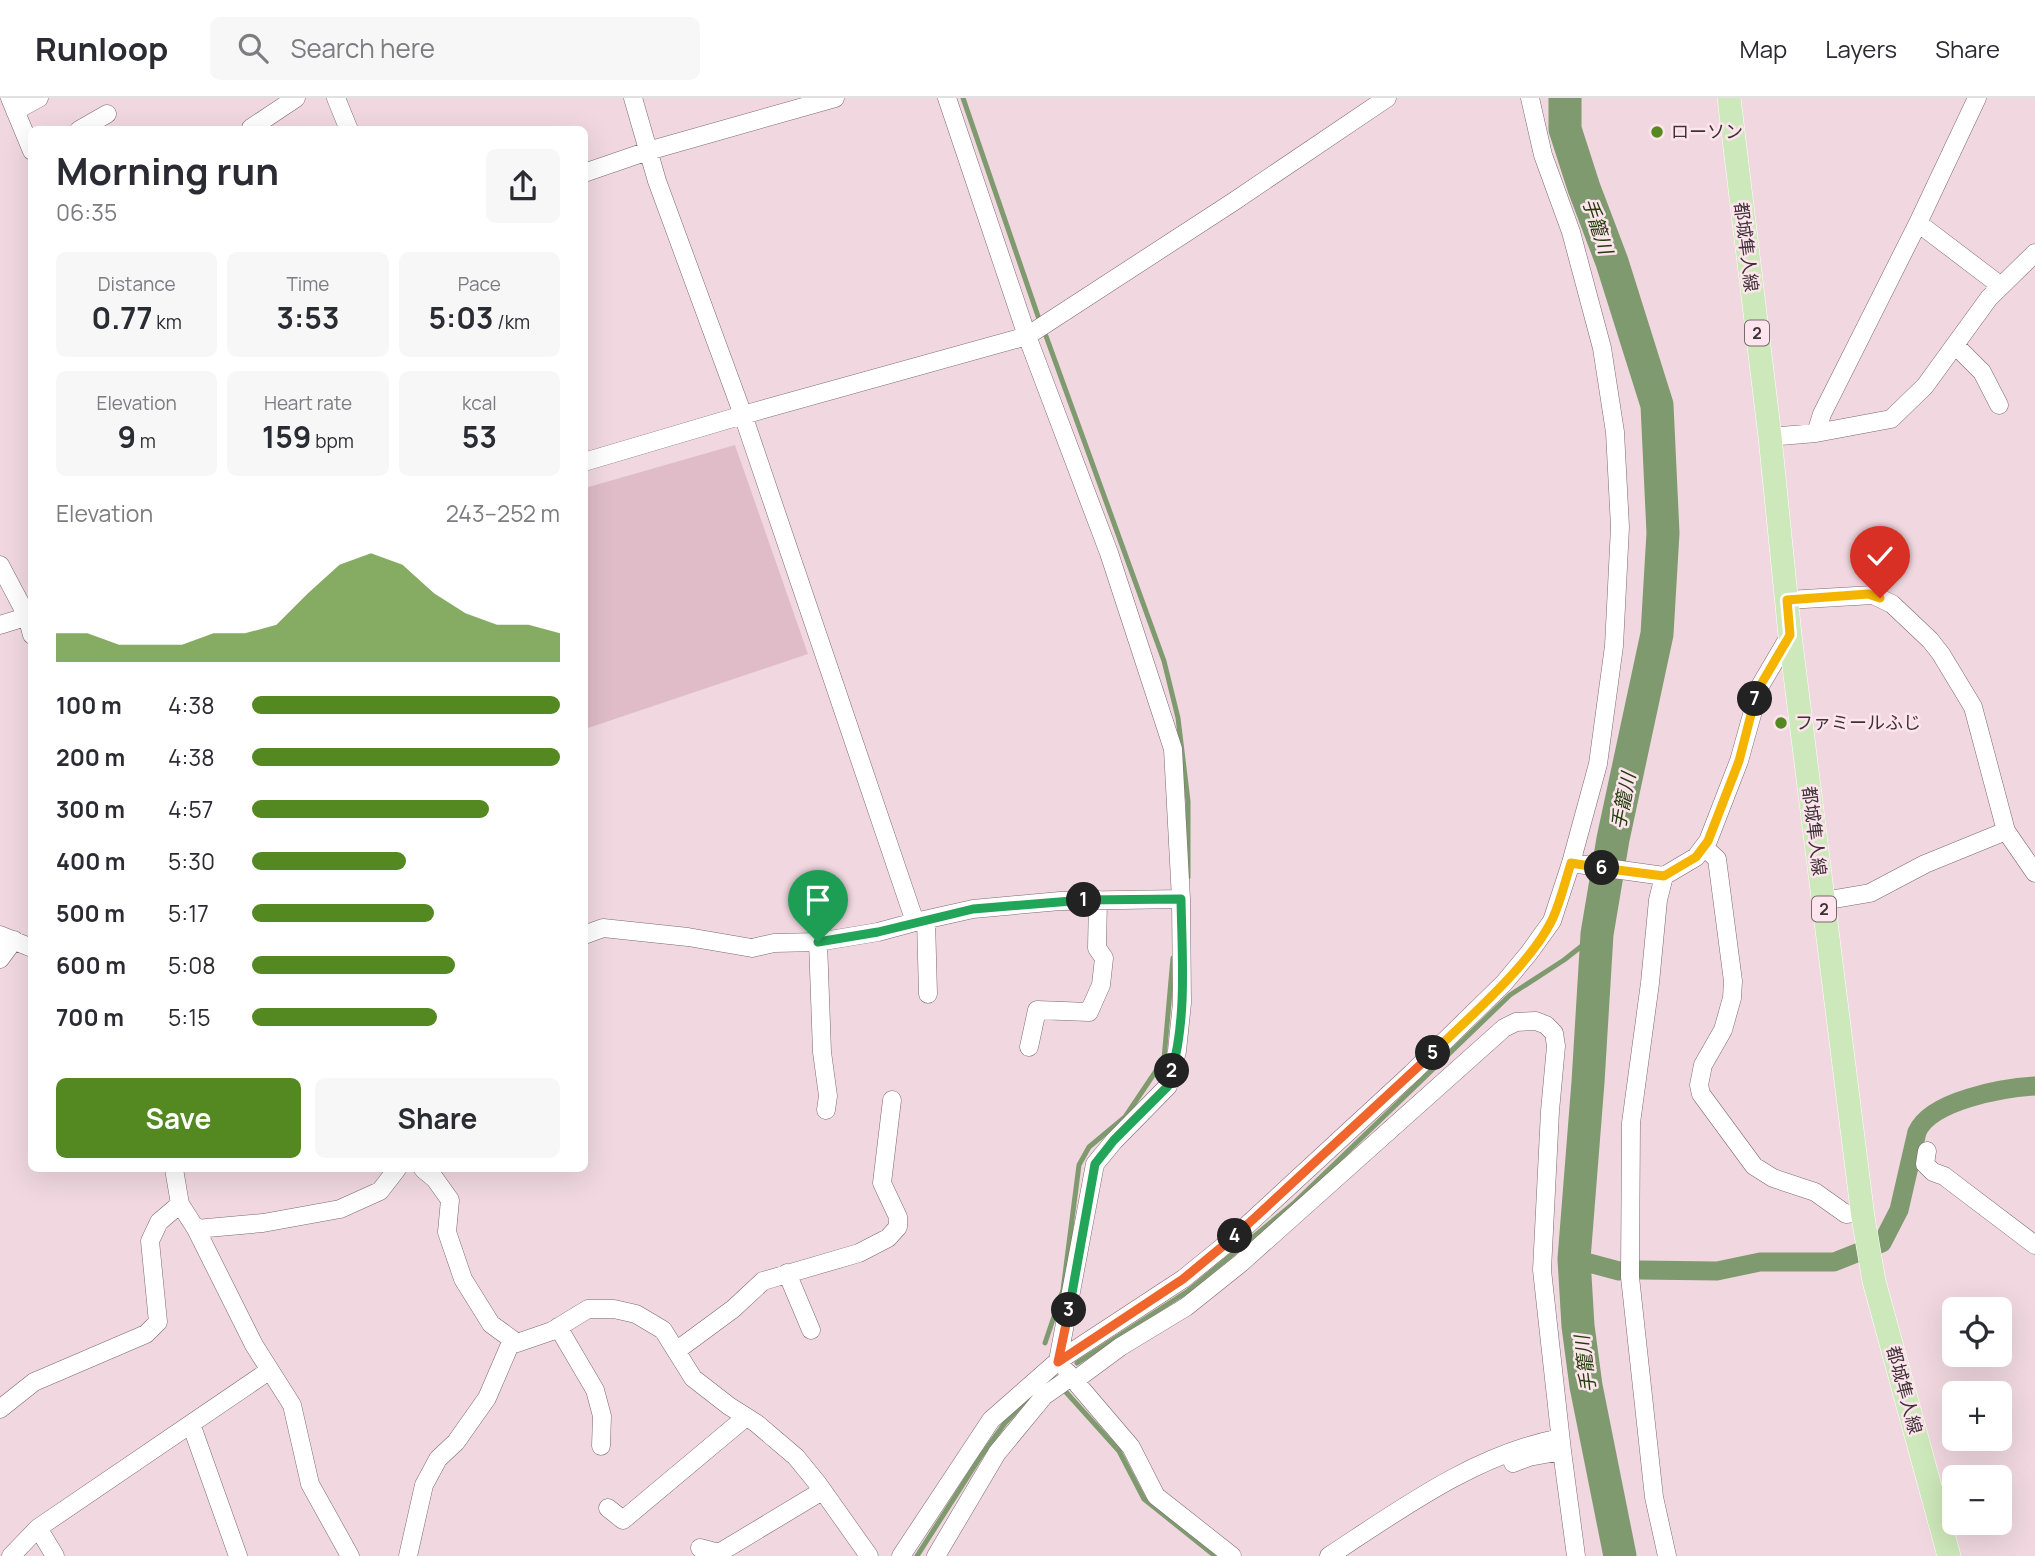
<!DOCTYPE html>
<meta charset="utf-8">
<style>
:root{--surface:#fff;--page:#f7f7f7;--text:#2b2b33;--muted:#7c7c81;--line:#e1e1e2;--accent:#548922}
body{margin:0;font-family:Manrope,"Noto Sans JP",sans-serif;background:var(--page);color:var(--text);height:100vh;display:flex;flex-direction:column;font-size:26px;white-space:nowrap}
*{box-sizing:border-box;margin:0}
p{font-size:23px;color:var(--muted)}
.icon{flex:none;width:38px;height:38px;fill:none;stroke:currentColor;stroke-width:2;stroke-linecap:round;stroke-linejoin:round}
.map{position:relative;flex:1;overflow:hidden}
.side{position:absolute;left:28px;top:28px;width:560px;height:1046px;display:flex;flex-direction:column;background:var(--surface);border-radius:10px;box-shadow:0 7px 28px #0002}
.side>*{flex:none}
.controls{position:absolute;left:1942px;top:1199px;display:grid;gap:14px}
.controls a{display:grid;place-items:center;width:70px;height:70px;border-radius:10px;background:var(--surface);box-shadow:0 7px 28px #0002;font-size:35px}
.pin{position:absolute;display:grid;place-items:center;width:60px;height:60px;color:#fff;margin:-72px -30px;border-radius:50% 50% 50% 0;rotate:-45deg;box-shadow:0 0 7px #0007}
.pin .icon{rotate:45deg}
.km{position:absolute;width:35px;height:35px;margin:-18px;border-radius:50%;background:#222;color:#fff;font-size:19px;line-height:35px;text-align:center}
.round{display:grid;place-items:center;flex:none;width:74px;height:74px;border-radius:10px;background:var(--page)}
.headline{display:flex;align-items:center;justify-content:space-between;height:119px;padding:0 28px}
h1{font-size:38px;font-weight:700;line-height:52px}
.figures{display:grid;grid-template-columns:repeat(3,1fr);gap:10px;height:119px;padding:7px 28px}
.figures div{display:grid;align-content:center;border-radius:10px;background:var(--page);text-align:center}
.figures b{font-size:30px;font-weight:700}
.figures small{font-size:19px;font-weight:400}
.figures p{font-size:19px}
.chart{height:196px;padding:14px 28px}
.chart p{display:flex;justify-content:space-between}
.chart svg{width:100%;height:126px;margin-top:7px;fill:var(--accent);opacity:.7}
.action{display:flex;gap:14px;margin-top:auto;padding:14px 28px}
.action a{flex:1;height:80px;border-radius:10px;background:var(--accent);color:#fff;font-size:28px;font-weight:700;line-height:80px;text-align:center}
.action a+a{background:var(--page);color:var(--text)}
ul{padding:0 28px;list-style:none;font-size:23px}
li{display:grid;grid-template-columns:112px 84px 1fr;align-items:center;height:52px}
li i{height:18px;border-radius:9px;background:var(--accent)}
header{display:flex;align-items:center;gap:42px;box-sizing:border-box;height:98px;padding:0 35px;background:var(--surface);border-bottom:2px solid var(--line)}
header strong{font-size:33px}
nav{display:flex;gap:38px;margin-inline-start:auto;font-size:24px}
.search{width:490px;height:63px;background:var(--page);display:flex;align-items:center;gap:18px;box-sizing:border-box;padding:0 24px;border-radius:10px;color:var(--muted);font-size:26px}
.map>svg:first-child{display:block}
</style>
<header>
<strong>Runloop</strong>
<div class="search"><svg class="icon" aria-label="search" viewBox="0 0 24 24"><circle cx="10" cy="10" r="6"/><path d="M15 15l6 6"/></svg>Search here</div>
<nav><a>Map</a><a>Layers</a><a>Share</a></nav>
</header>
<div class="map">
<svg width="2035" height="1458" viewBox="0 0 2035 1458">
<rect width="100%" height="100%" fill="#f1d8e0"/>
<path fill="#dfbcc8" d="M735,347L808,556L585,631V390Z"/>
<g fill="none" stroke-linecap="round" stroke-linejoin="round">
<path stroke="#7f9a6e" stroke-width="5" d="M963,0L1039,221
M1046,238L1164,563L1178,620L1188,703V779
M1045,1245L1063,1192L1079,1067L1089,1049L1125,1019L1164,961L1173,860
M1077,1265L1188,1193L1293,1106L1510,897L1564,862L1597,836
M1065,1293L1119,1353L1144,1401L1215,1458
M917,1458L981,1358L1005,1325L1030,1298"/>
<path stroke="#7f9a6e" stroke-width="19" d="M1574,1161L1619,1173
M1640,1172L1717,1173L1760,1164H1834L1882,1145L1899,1112L1917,1034C1931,1002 2004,990 2035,988"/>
<path stroke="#7f9a6e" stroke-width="33" d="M1565,0V31L1584,90L1612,164L1657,307L1663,435L1657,536L1613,741L1597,836L1588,984L1574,1161L1578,1228L1586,1288L1620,1458"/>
<g stroke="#7d686f" stroke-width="19">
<path id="minor" d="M10,0L32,53
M336,0L349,32
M633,0L657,83L743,317L915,824L973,811L1060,803L1181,801
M947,0L1027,238L1109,455L1173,651L1181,801L1182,905L1177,953L1168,988L1114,1043L1095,1066L1058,1263
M15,13L39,0
M251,30L296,0
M79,32L107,16
M584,75L648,53L835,0
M1918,125L2001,188
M1955,247L1982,274L1999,307
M1816,335L1822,316L1918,125L1977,0
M1770,339L1816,335L1891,321L1925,288L1989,200L2035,155
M584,364L743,317L1027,238L1233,104L1387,0
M0,467L27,518L32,537
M1787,502L1873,497L1892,506L1930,542L1941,556L1973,609L2006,733L2035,775
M0,527L32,517
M1704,749L1717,761L1733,883L1732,900L1723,932L1703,967L1699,987L1701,996L1754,1068L1773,1080L1815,1094L1846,1116L1862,1114
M1571,765L1664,778L1696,759L1708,743L1739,663L1760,588L1790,537
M1664,778L1658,802L1650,885L1631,1025L1630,1179L1654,1399L1667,1458
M1823,803L1870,795L1925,766L2006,733
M926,822L928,896
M0,837L32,850
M584,837L603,830L688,839L752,850L774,845L818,844L878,834L915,824
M818,844L822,954L828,998L826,1012
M0,861L14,842
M1029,949L1037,912L1089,914L1101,887L1104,860L1097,850L1098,802
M1927,1053L1925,1066L1933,1074L1944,1078L2035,1147
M174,1071L180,1106L196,1131L254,1247L292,1307L310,1386L350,1458
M423,1071L435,1081L450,1102L447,1134L463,1181L491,1226L517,1245L552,1233L588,1211H614L636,1216L663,1232L693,1280L729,1308L756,1325L796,1359L818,1386L869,1458
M196,1131L263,1125L340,1111L380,1093L397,1071
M787,1175L811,1232
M558,1229L595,1292L602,1318L601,1348
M676,1253L733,1211L763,1183L859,1155L888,1140L898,1129V1119L882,1085L892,1002
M1067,1274L1131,1349L1156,1398L1232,1458
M1074,1283L1120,1249L1186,1209L1241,1165L1504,930L1516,924L1536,923L1546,927L1554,935L1556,948L1550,1013L1542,1172L1562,1353L1576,1458
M0,1311L34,1284L146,1236L158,1224L150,1143L159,1124L180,1106
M191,1326L238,1458
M1513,1365L1529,1359L1562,1353
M608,1410L623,1422L746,1319
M700,1450L719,1455L822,1393
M11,1458L38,1430
M55,1458L38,1430L270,1272
M408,1458L424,1387L438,1361L456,1344L487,1300L512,1242
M901,1458L991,1322L1058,1263L1183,1181L1231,1142L1412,975L1504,885L1529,855L1552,823L1571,765L1598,666L1614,548L1620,429L1615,334L1602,250L1571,134L1543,57L1530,0
M936,1458L997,1355L1044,1298L1071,1279
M1329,1458C1401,1411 1474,1357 1560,1340"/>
</g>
<g stroke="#fff" stroke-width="24">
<path id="major" d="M1729,0L1770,339L1790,537L1863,1119L1874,1183L1949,1458"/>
</g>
<use href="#minor" stroke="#fff" stroke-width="18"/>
<use href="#major" stroke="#cde8ba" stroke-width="23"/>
</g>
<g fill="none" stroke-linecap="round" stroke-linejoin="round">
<g stroke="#fff" stroke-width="14">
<path id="split-1" d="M818,844L878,834L973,811L1084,802"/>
</g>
<g stroke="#fff" stroke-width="14">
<path id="split-2" d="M1084,802L1181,801C1182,858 1187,918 1172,973"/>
</g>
<g stroke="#fff" stroke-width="14">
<path id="split-3" d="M1069,1212L1095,1066L1114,1042L1168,988L1172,973"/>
</g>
<g stroke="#fff" stroke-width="14">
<path id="split-4" d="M1069,1212L1058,1264L1183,1181L1235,1138"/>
</g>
<g stroke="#fff" stroke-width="14">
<path id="split-5" d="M1235,1138L1433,955"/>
</g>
<g stroke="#fff" stroke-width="14">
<path id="split-6" d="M1433,955C1469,919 1530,867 1552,822C1560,805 1565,784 1571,765L1602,770"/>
</g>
<g stroke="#fff" stroke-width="14">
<path id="split-7" d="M1602,770L1664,778L1696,759L1708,743L1739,663L1755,601"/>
</g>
<g stroke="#fff" stroke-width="14">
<path id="split-8" d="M1755,601L1760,588L1790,537L1787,502L1868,496L1880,500"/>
</g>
<use href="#split-1" stroke="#22a559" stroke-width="9"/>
<use href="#split-2" stroke="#22a559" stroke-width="9"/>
<use href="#split-3" stroke="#22a559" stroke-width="9"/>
<use href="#split-4" stroke="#f0652b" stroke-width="9"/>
<use href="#split-5" stroke="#f0652b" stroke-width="9"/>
<use href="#split-6" stroke="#f5b400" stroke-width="9"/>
<use href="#split-7" stroke="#f5b400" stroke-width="9"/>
<use href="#split-8" stroke="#f5b400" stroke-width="9"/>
</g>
<g fill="#548922" stroke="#fee5ed" stroke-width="2.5">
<circle cx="1657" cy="34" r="7"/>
<circle cx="1781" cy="625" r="7"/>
</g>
<g text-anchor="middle" stroke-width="5" stroke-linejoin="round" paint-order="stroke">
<g fill="#fee5ed" stroke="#77686e" stroke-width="2">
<rect x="1745" y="222.5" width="24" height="25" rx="5"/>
<rect x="1812" y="798.5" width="24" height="25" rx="5"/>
</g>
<g font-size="16" font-weight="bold" fill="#3d3337">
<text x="1757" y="241">2</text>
<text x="1824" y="817">2</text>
</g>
<g font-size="18" fill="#3d3337" stroke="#fee5ed" text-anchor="start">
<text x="1671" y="40">ローソン</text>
<text x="1795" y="631">ファミールふじ</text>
</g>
<g font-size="18" fill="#3d3337" stroke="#fee5ed">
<text transform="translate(1746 149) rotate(83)" y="6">都城隼人線</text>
<text transform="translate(1814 733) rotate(83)" y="6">都城隼人線</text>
<text transform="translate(1904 1292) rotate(75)" y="6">都城隼人線</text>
</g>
<g font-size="19" font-style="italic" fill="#223c0b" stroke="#fee5ed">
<text transform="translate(1598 128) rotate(72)" y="7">手籠川</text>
<text transform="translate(1623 703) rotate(-79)" y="7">手籠川</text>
<text transform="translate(1585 1266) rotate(-97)" y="7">手籠川</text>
</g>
</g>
</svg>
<div class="controls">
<a><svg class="icon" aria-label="locate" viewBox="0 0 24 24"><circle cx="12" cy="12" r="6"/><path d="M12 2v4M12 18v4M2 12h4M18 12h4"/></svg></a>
<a>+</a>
<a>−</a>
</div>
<div class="pin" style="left:818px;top:844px;background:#1e9e55"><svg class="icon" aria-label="arrive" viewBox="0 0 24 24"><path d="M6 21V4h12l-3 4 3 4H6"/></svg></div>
<div class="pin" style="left:1880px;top:500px;background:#d93025"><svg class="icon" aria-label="check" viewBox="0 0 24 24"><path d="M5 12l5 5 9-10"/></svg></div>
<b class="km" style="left:1084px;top:802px">1</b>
<b class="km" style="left:1172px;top:973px">2</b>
<b class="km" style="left:1069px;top:1212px">3</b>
<b class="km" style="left:1235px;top:1138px">4</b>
<b class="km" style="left:1433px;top:955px">5</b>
<b class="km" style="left:1602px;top:770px">6</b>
<b class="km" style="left:1755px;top:601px">7</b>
<section class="side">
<div class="headline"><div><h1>Morning run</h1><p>06:35</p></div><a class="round"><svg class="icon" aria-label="share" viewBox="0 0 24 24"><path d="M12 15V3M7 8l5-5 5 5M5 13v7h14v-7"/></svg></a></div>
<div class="figures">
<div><p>Distance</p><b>0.77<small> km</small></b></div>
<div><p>Time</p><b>3:53</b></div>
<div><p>Pace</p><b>5:03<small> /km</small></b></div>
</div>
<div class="figures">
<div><p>Elevation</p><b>9<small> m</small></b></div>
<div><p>Heart rate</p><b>159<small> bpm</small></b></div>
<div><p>kcal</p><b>53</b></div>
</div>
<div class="chart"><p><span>Elevation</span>243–252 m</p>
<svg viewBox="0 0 160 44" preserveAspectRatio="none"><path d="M0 44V34L10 34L20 38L30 38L40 38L50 34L60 34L70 31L80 20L90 10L100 6L110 10L120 20L130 27L140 31L150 31L160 34V44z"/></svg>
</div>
<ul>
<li><b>100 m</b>4:38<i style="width:100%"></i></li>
<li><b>200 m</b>4:38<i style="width:100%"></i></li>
<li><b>300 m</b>4:57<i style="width:77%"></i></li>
<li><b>400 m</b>5:30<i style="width:50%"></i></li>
<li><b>500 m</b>5:17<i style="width:59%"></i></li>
<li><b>600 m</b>5:08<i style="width:66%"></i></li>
<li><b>700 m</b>5:15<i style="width:60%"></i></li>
</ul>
<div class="action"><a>Save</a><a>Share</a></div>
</section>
</div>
